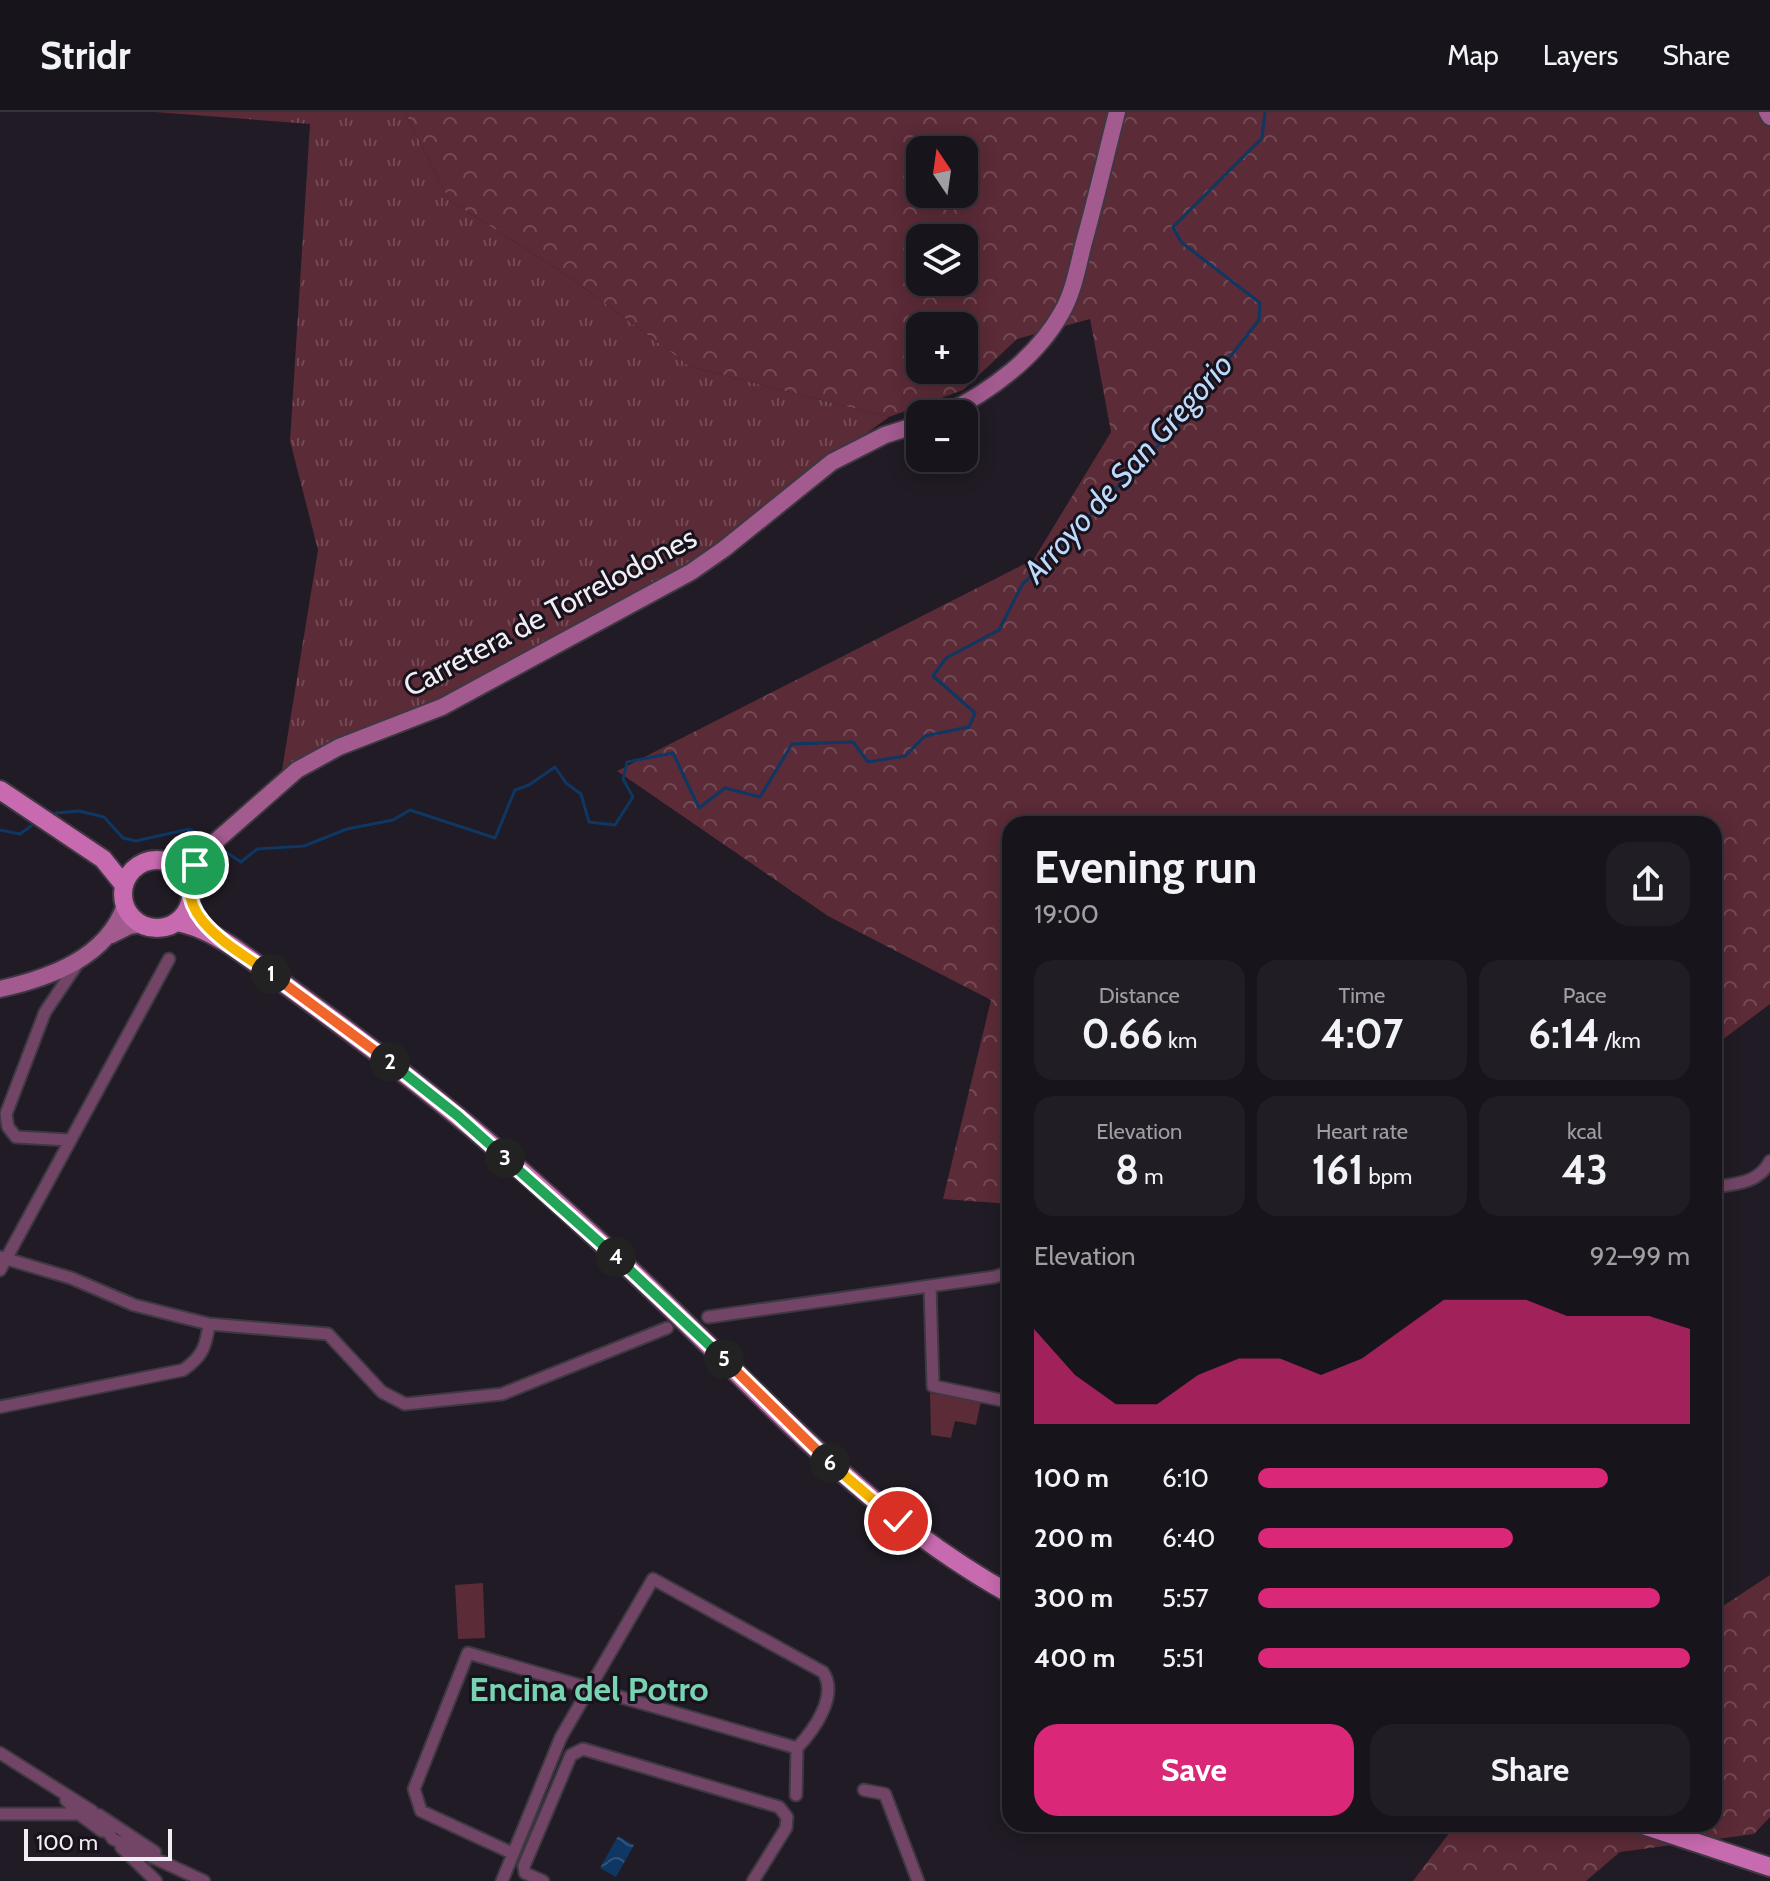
<!DOCTYPE html>
<meta charset="utf-8">
<style>
:root{--surface:#18141b;--page:#211d24;--text:#f1f3f6;--muted:#9f9ea3;--line:#36333a;--accent:#db2777}
body{margin:0;font-family:Cabin,sans-serif;background:var(--page);color:var(--text);height:100vh;display:flex;flex-direction:column;font-size:30px;white-space:nowrap}
*{box-sizing:border-box;margin:0}
p{font-size:26px;color:var(--muted)}
.icon{flex:none;width:44px;height:44px;fill:none;stroke:currentColor;stroke-width:2;stroke-linecap:round;stroke-linejoin:round}
.map{position:relative;flex:1;overflow:hidden}
.panel{position:absolute;left:1002px;top:704px;width:720px;height:1016px;display:flex;flex-direction:column;background:var(--surface);border-radius:24px;box-shadow:0 4px 20px #0003,0 0 0 2px var(--line)}
.panel>*{flex:none}
.needle{width:52px;rotate:347deg}
.tools{position:absolute;left:906px;top:24px;display:grid;gap:16px}
.tools a{display:grid;place-items:center;width:72px;height:72px;border-radius:16px;background:var(--surface);box-shadow:0 4px 20px #0003,0 0 0 2px var(--line);font-size:40px}
.scale{position:absolute;left:24px;bottom:20px;width:148px;box-sizing:border-box;padding-left:8px;border:4px solid #f1edf4;border-top:0;font-size:22px;line-height:28px;white-space:nowrap;color:#f1edf4;-webkit-text-stroke:6px #17121b;paint-order:stroke}
.pin{position:absolute;display:grid;place-items:center;width:68px;height:68px;color:#fff;margin:-34px;border:4px solid #fff;border-radius:50%;box-shadow:0 2px 8px #0007}
.km{position:absolute;width:40px;height:40px;margin:-20px;border-radius:50%;background:#222;color:#fff;font-size:22px;line-height:40px;text-align:center}
.round{display:grid;place-items:center;flex:none;width:84px;height:84px;border-radius:24px;background:var(--page)}
.overview{display:flex;align-items:center;justify-content:space-between;height:136px;padding:0 32px}
h1{font-size:44px;font-weight:800;line-height:60px}
.metrics{display:grid;grid-template-columns:repeat(3,1fr);gap:12px;height:136px;padding:8px 32px}
.metrics div{display:grid;align-content:center;border-radius:20px;background:var(--page);text-align:center}
.metrics b{font-size:40px;font-weight:800}
.metrics small{font-size:22px;font-weight:400}
.metrics p{font-size:22px}
.chart{height:224px;padding:16px 32px}
.chart p{display:flex;justify-content:space-between}
.chart svg{width:100%;height:144px;margin-top:8px;fill:var(--accent);opacity:.7}
.primary-button{display:flex;gap:16px;margin-top:auto;padding:16px 32px}
.primary-button a{flex:1;height:92px;border-radius:24px;background:var(--accent);color:#fff;font-size:32px;font-weight:800;line-height:92px;text-align:center}
.primary-button a+a{background:var(--page);color:var(--text)}
ul{padding:0 32px;list-style:none;font-size:26px}
li{display:grid;grid-template-columns:128px 96px 1fr;align-items:center;height:60px}
li i{height:20px;border-radius:10px;background:var(--accent)}
header{display:flex;align-items:center;gap:48px;box-sizing:border-box;height:112px;padding:0 40px;background:var(--surface);border-bottom:2px solid var(--line)}
header strong{font-size:38px}
nav{display:flex;gap:44px;margin-inline-start:auto;font-size:28px}
.map>svg:first-child{display:block}
</style>
<header>
<strong>Stridr</strong>
<nav><a>Map</a><a>Layers</a><a>Share</a></nav>
</header>
<div class="map">
<svg width="1770" height="1769" viewBox="0 0 1770 1769">
<defs>
<pattern id="grass-tufts" width="24" height="20" patternUnits="userSpaceOnUse" patternTransform="scale(2)"><rect width="24" height="20" fill="#5b2b37"/><path d="M3 7l-1-3M5 7V3M7 7l1-3M15 17l-1-3M17 17v-4M19 17l1-3" fill="none" stroke="#734a55"/></pattern>
<pattern id="forest-crowns" width="20" height="18" patternUnits="userSpaceOnUse" patternTransform="scale(2)"><rect width="20" height="18" fill="#5b2b37"/><path d="M2 6a3 3 0 1 1 6 0M12 15a3 3 0 1 1 6 0" fill="none" stroke="#734a55"/></pattern>
<pattern id="water-waves" width="16" height="10" patternUnits="userSpaceOnUse" patternTransform="scale(2)"><rect width="16" height="10" fill="#0e3763"/><path d="M0 5q4-4 8 0t8 0" fill="none" stroke="#32547a"/></pattern>
</defs>
<rect width="100%" height="100%" fill="#201b24"/>
<path fill="url(#grass-tufts)" d="M155,0H405L449,88L568,164L691,255L889,305L691,449L431,592L282,658L318,438L290,329L310,12Z"/>
<path fill="url(#forest-crowns)" fill-rule="evenodd" d="M405,0H1770V892L1714,934V712H1010V1092L943,1087L991,888L828,804L617,659L1034,447L1111,320L1090,207L1017,227L963,278L889,305L691,255L568,164L449,88ZM920,38H964V82H920ZM920,126H964V170H920ZM920,214H964V258H920Z
M1770,1463V1705L1754,1722L1620,1740L1586,1769H1413L1456,1712H1714V1500Z"/>
<path fill="#5b2b37" d="M930,1281L981,1289L976,1313L955,1309L951,1326L931,1323Z
M483,1471L485,1526L458,1527L455,1473Z"/>
<path fill="url(#water-waves)" d="M618,1724L634,1733L616,1765L600,1756Z"/>
<g fill="none" stroke-linecap="round" stroke-linejoin="round">
<path stroke="#0e3763" stroke-width="3" d="M56,701L79,699L104,705L123,726L136,729L189,717L207,726
M0,718L20,722L31,714
M223,738L241,750L257,737L304,734L347,717L393,708L410,698L495,726L515,678L529,673L555,655L566,671L581,682L589,710L615,713L633,685L623,667L627,650L673,641L699,696L725,676L760,685L792,632L853,630L868,650L905,644L925,624L969,615L975,601L933,564L946,546L999,518L1022,473L1170,321L1259,208L1260,191L1181,130L1173,115L1262,26L1265,0"/>
<g stroke="#3d3841" stroke-width="15">
<path id="street" d="M69,1028L16,1025L8,1015L6,1002L45,900L78,851
M1714,1075C1736,1072 1759,1071 1770,1049
M0,1145L71,1166L134,1193L209,1212L328,1222L382,1280L405,1292L502,1282L667,1216
M0,1158L169,847
M930,1174L933,1274L1010,1290
M708,1205L994,1165L1010,1160
M0,1295L183,1258C202,1245 206,1235 209,1212
M0,1641L92,1699L113,1727L204,1769
M864,1678L885,1682L918,1769
M66,1688L79,1702L102,1719
M0,1702H79
M99,1703L155,1740
M121,1735L156,1769
M512,1741L421,1699L414,1677L468,1541L797,1636
M502,1769L561,1625L653,1467L823,1560C839,1584 813,1619 797,1636L796,1683
M543,1769L525,1761L524,1754L571,1643L583,1637L779,1695L787,1705L786,1716L753,1769"/>
</g>
<g stroke="#3d3841" stroke-width="20">
<path id="secondary" d="M1767,0L1770,5
M944,302C990,280 1037,245 1062,200C1074,179 1078,153 1084,130C1096,87 1106,43 1117,0
M173,752L202,740
M188,768L195,753L207,737L297,658L339,635L442,595L691,460L724,437L832,350L885,323L920,312
M111,823L129,814L142,812
M0,877C49,866 107,846 125,793"/>
</g>
<g stroke="#3d3841" stroke-width="22">
<path id="primary" d="M0,678L103,747L124,773
M123 782a34 34 0 1 1 68 0a34 34 0 1 1-68 0Z
M176,810C197,813 215,823 233,835C309,889 384,944 456,1003C512,1048 566,1099 620,1148C746,1264 858,1398 1010,1482
M1640,1712L1770,1755"/>
</g>
<use href="#street" stroke="#724566" stroke-width="11"/>
<use href="#secondary" stroke="#a25a8f" stroke-width="16"/>
<use href="#primary" stroke="#c86aaf" stroke-width="18"/>
</g>
<g fill="none" stroke-linecap="round" stroke-linejoin="round">
<g stroke="#fff" stroke-width="16">
<path id="split-1" d="M195,753C170,805 235,836 271,862"/>
</g>
<g stroke="#fff" stroke-width="16">
<path id="split-2" d="M271,862L390,950"/>
</g>
<g stroke="#fff" stroke-width="16">
<path id="split-3" d="M390,950L458,1004L505,1046"/>
</g>
<g stroke="#fff" stroke-width="16">
<path id="split-4" d="M505,1046L616,1145"/>
</g>
<g stroke="#fff" stroke-width="16">
<path id="split-5" d="M616,1145L724,1247"/>
</g>
<g stroke="#fff" stroke-width="16">
<path id="split-6" d="M724,1247L830,1351"/>
</g>
<g stroke="#fff" stroke-width="16">
<path id="split-7" d="M830,1351L898,1409"/>
</g>
<use href="#split-1" stroke="#f5b400" stroke-width="10"/>
<use href="#split-2" stroke="#f0652b" stroke-width="10"/>
<use href="#split-3" stroke="#22a559" stroke-width="10"/>
<use href="#split-4" stroke="#22a559" stroke-width="10"/>
<use href="#split-5" stroke="#22a559" stroke-width="10"/>
<use href="#split-6" stroke="#f0652b" stroke-width="10"/>
<use href="#split-7" stroke="#f5b400" stroke-width="10"/>
</g>
<g text-anchor="middle" stroke-width="6" stroke-linejoin="round" paint-order="stroke">
<g font-size="30" fill="#f1edf4" stroke="#17121b">
<text transform="translate(550 500) rotate(-28)" y="10">Carretera de Torrelodones</text>
</g>
<g font-size="32" font-style="italic" fill="#bdd9fb" stroke="#17121b">
<text transform="translate(1128 356) rotate(-48)" y="11">Arroyo de San Gregorio</text>
</g>
<g font-size="34" font-weight="bold" fill="#78d3b3" stroke="#17121b">
<text x="589" y="1589">Encina del Potro</text>
</g>
</g>
</svg>
<div class="tools">
<a><svg class="needle" viewBox="-14 -14 28 28"><path d="M0-13l5 13h-10z" fill="#e53935"/><path d="M0 13l5-13h-10z" fill="#9f9ea3"/></svg></a>
<a><svg class="icon" aria-label="layers" viewBox="0 0 24 24"><path d="M12 4l9 5-9 5-9-5zM3 14l9 5 9-5"/></svg></a>
<a>+</a>
<a>−</a>
</div>
<div class="scale">100 m</div>
<div class="pin" style="left:195px;top:753px;background:#1e9e55"><svg class="icon" aria-label="arrive" viewBox="0 0 24 24"><path d="M6 21V4h12l-3 4 3 4H6"/></svg></div>
<div class="pin" style="left:898px;top:1409px;background:#d93025"><svg class="icon" aria-label="check" viewBox="0 0 24 24"><path d="M5 12l5 5 9-10"/></svg></div>
<b class="km" style="left:271px;top:862px">1</b>
<b class="km" style="left:390px;top:950px">2</b>
<b class="km" style="left:505px;top:1046px">3</b>
<b class="km" style="left:616px;top:1145px">4</b>
<b class="km" style="left:724px;top:1247px">5</b>
<b class="km" style="left:830px;top:1351px">6</b>
<section class="panel">
<div class="overview"><div><h1>Evening run</h1><p>19:00</p></div><a class="round"><svg class="icon" aria-label="share" viewBox="0 0 24 24"><path d="M12 15V3M7 8l5-5 5 5M5 13v7h14v-7"/></svg></a></div>
<div class="metrics">
<div><p>Distance</p><b>0.66<small> km</small></b></div>
<div><p>Time</p><b>4:07</b></div>
<div><p>Pace</p><b>6:14<small> /km</small></b></div>
</div>
<div class="metrics">
<div><p>Elevation</p><b>8<small> m</small></b></div>
<div><p>Heart rate</p><b>161<small> bpm</small></b></div>
<div><p>kcal</p><b>43</b></div>
</div>
<div class="chart"><p><span>Elevation</span>92–99 m</p>
<svg viewBox="0 0 160 44" preserveAspectRatio="none"><path d="M0 44V15L10 29L20 38L30 38L40 29L50 24L60 24L70 29L80 24L90 15L100 6L110 6L120 6L130 11L140 11L150 11L160 15V44z"/></svg>
</div>
<ul>
<li><b>100 m</b>6:10<i style="width:81%"></i></li>
<li><b>200 m</b>6:40<i style="width:59%"></i></li>
<li><b>300 m</b>5:57<i style="width:93%"></i></li>
<li><b>400 m</b>5:51<i style="width:100%"></i></li>
</ul>
<div class="primary-button"><a>Save</a><a>Share</a></div>
</section>
</div>
